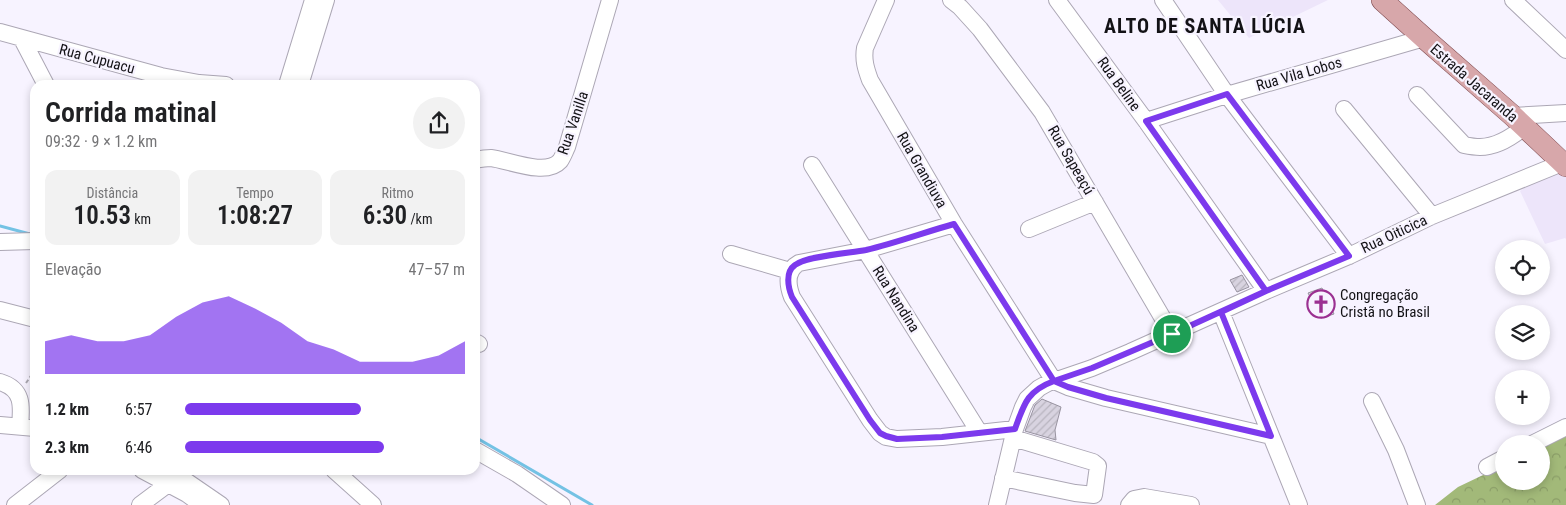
<!DOCTYPE html>
<html lang="pt">
<meta charset="utf-8">
<style>
:root{--surface:#fff;--page:#f2f2f2;--text:#202124;--muted:#757577;--accent:#7c3aed}
body{margin:0;font-family:"Roboto Condensed",sans-serif;background:var(--page);color:var(--text);height:100vh;display:flex;flex-direction:column;font-size:19px;white-space:nowrap}
*{box-sizing:border-box;margin:0}
p{font-size:16px;color:var(--muted)}
.icon{flex:none;width:28px;height:28px;fill:none;stroke:currentColor;stroke-width:2;stroke-linecap:round;stroke-linejoin:round}
.map{position:relative;flex:1;overflow:hidden}
.details{position:absolute;left:30px;top:80px;width:450px;height:395px;display:flex;flex-direction:column;background:var(--surface);border-radius:15px;box-shadow:0 2px 8px #0003}
.details>*{flex:none}
.buttons{position:absolute;left:1495px;top:240px;display:grid;gap:10px}
.buttons a{display:grid;place-items:center;width:55px;height:55px;border-radius:50%;background:var(--surface);box-shadow:0 2px 8px #0003;font-size:25px}
.pin{position:absolute;display:grid;place-items:center;width:42px;height:42px;color:#fff;margin:-21px;border:2px solid #fff;border-radius:50%;box-shadow:0 1px 5px #0007}
.round{display:grid;place-items:center;flex:none;width:52px;height:52px;border-radius:26px;background:var(--page)}
.overview{display:flex;align-items:center;justify-content:space-between;height:85px;padding:0 15px}
h1{font-size:28px;font-weight:600;line-height:38px}
.metrics{display:grid;grid-template-columns:repeat(3,1fr);gap:8px;height:85px;padding:5px 15px}
.metrics div{display:grid;align-content:center;border-radius:12px;background:var(--page);text-align:center}
.metrics b{font-size:25px;font-weight:600}
.metrics small{font-size:14px;font-weight:400}
.metrics p{font-size:14px}
.chart{height:140px;padding:10px 15px}
.chart p{display:flex;justify-content:space-between}
.chart svg{width:100%;height:90px;margin-top:5px;fill:var(--accent);opacity:.7}
ul{padding:0 15px;list-style:none;font-size:16px}
li{display:grid;grid-template-columns:80px 60px 1fr;align-items:center;height:38px}
li i{height:12px;border-radius:6px;background:var(--accent)}
.map>svg:first-child{display:block}
</style>
<div class="map">
<svg width="1566" height="505" viewBox="0 0 1566 505">
<defs>
<pattern id="forest-crowns" width="20" height="18" patternUnits="userSpaceOnUse" patternTransform="scale(1.25)"><rect width="20" height="18" fill="#a2b979"/><path d="M2 6a3 3 0 1 1 6 0M12 15a3 3 0 1 1 6 0" fill="none" stroke="#8b9e68"/></pattern>
<pattern id="building-hatch" width="6" height="6" patternUnits="userSpaceOnUse" patternTransform="scale(1.25)"><rect width="6" height="6" fill="#d8d3e0"/><path d="M-1 1l2-2M0 6l6-6M5 7l2-2" fill="none" stroke="#b8b4bf"/></pattern>
</defs>
<rect width="100%" height="100%" fill="#f7f3ff"/>
<path fill="#ede5fa" d="M1218,0H1328L1249,38Z
M1549,174H1558L1566,177V239L1565,238L1545,244L1520,191L1537,179Z"/>
<path fill="url(#forest-crowns)" d="M1566,435V505H1435L1458,487L1504,465V481H1541V447Z"/>
<g fill="none" stroke-linecap="round" stroke-linejoin="round">
<path stroke="#74c2e4" stroke-width="3" d="M0,226L30,234
M475,437L592,505"/>
</g>
<path fill="url(#building-hatch)" stroke="#9893a0" d="M1242,275L1249,287L1237,292L1230,280Z
M1322,288L1334,314L1321,318L1308,293Z
M1042,399L1061,407L1055,430L1056,440L1025,431L1035,405Z"/>
<g fill="none" stroke-linecap="round" stroke-linejoin="round">
<g stroke="#aca7b5" stroke-width="18">
<path id="minor" d="M886,0L865,48C863,60 866,69 870,80L954,224L1054,381L1068,387L1106,398L1271,436
M951,0L960,7L980,29L1042,112L1172,334
M1057,0L1146,121L1266,291
M1163,0L1227,95L1349,256
M1513,0L1566,50
M0,32L161,76L199,83L226,85
M22,39L46,85
M287,85L313,0
M300,85L326,0
M1417,95L1464,145C1469,146 1475,147 1480,147C1496,147 1512,137 1524,127
M1344,109L1432,216
M1513,116L1566,113
M1146,121L1227,95L1424,38
M475,160C480,159 486,158 491,158C508,160 546,177 560,161C563,157 565,151 567,147L610,0
M812,165L979,432
M954,224L866,250L799,263C786,270 787,284 792,297L870,420L880,433L886,437L897,439L942,437L1015,429
M1029,229L1095,202
M0,242L35,241
M731,254L790,271
M0,310L35,319
M1221,312L1299,505
M475,342L479,344
M0,382C23,389 22,405 20,426
M1372,401L1396,450L1417,505
M0,425L35,428
M1532,444L1566,427
M475,450L517,474L562,505
M1487,467L1504,458
M142,470L187,494L202,505
M170,470L221,505
M334,470L373,505
M1003,478L1075,493L1094,495L1098,466L1093,462L1013,438
M15,505L60,470
M140,505L168,484L173,477
M997,505L1015,429L1023,407L1027,399L1039,388L1048,383L1092,368L1130,352L1266,291L1349,256L1432,216L1562,163
M1129,505L1134,499L1144,497L1191,505"/>
</g>
<g stroke="#814d51" stroke-width="22">
<path id="major" d="M1382,0L1424,38L1513,116L1566,166"/>
</g>
<path stroke="#aca9b2" stroke-width="2" stroke-dasharray="4 2.5" stroke-linecap="butt" d="M26,383L35,370"/>
<use href="#minor" stroke="#fff" stroke-width="16"/>
<use href="#major" stroke="#d7a7aa" stroke-width="21"/>
</g>
<g fill="none" stroke-linecap="round" stroke-linejoin="round">
<g stroke="#fff" stroke-width="10">
<path id="route" d="M1172,334L1092,368L1054,381L954,224C925,232 896,243 866,250C850,253 806,256 795,265C785,272 788,287 792,297L870,420L880,433L886,436L897,439L942,437L1015,429C1024,404 1027,391 1054,381L1068,387L1106,398L1271,436L1221,312L1266,291L1349,256L1227,94L1146,121L1266,291L1172,334"/>
</g>
<use href="#route" stroke="#7c3aed" stroke-width="6"/>
</g>
<defs>
<g id="church-ring" transform="scale(1.4375)"><circle r="9.5" fill="#f7f3ff" stroke="#9b3091" stroke-width="1.5"/><path d="M-1.2-6h2.4v3.5h3.3v2.4h-3.3V6h-2.4V-.1h-3.3v-2.4h3.3Z" fill="#9b3091"/></g>
</defs>
<g fill-rule="evenodd">
<use href="#church-ring" x="1321" y="304"/>
</g>
<g text-anchor="middle" stroke-width="4.5" stroke-linejoin="round" paint-order="stroke">
<g font-size="15" fill="#131216" stroke="#f7f3ff">
<text transform="translate(97 59) rotate(15)" y="5">Rua Cupuacu</text>
<text transform="translate(1299 74) rotate(-16)" y="5">Rua Vila Lobos</text>
<text transform="translate(1474 83) rotate(41)" y="5">Estrada Jacaranda</text>
<text transform="translate(1119 84) rotate(54)" y="5">Rua Beline</text>
<text transform="translate(573 123) rotate(-71)" y="5">Rua Vanilla</text>
<text transform="translate(1071 160) rotate(60)" y="5">Rua Sapeaçú</text>
<text transform="translate(922 170) rotate(60)" y="5">Rua Grandiuva</text>
<text transform="translate(1394 234) rotate(-25)" y="5">Rua Oiticica</text>
<text transform="translate(896 299) rotate(58)" y="5">Rua Nandina</text>
</g>
<g font-size="15" fill="#131216" stroke="#f7f3ff" text-anchor="start">
<text x="1340" y="300">Congregação<tspan x="1340" dy="17">Cristã no Brasil</tspan></text>
</g>
<g font-size="20" font-weight="bold" letter-spacing="1" fill="#131216" stroke="#f7f3ff">
<text x="1205" y="33">ALTO DE SANTA LÚCIA</text>
</g>
</g>
</svg>
<div class="buttons">
<a><svg class="icon" aria-label="locate" viewBox="0 0 24 24"><circle cx="12" cy="12" r="6"/><path d="M12 2v4M12 18v4M2 12h4M18 12h4"/></svg></a>
<a><svg class="icon" aria-label="layers" viewBox="0 0 24 24"><path d="M12 4l9 5-9 5-9-5zM3 14l9 5 9-5"/></svg></a>
<a>+</a>
<a>−</a>
</div>
<div class="pin" style="left:1172px;top:334px;background:#1e9e55"><svg class="icon" aria-label="arrive" viewBox="0 0 24 24"><path d="M6 21V4h12l-3 4 3 4H6"/></svg></div>
<section class="details">
<div class="overview"><div><h1>Corrida matinal</h1><p>09:32 · 9 × 1.2 km</p></div><a class="round"><svg class="icon" aria-label="share" viewBox="0 0 24 24"><path d="M12 15V3M7 8l5-5 5 5M5 13v7h14v-7"/></svg></a></div>
<div class="metrics">
<div><p>Distância</p><b>10.53<small> km</small></b></div>
<div><p>Tempo</p><b>1:08:27</b></div>
<div><p>Ritmo</p><b>6:30<small> /km</small></b></div>
</div>
<div class="chart"><p><span>Elevação</span>47–57 m</p>
<svg viewBox="0 0 160 44" preserveAspectRatio="none"><path d="M0 44V28L10 25L20 28L30 28L40 25L50 16L60 9L70 6L80 12L90 19L100 28L110 32L120 38L130 38L140 38L150 35L160 28V44z"/></svg>
</div>
<ul>
<li><b>1.2 km</b>6:57<i style="width:63%"></i></li>
<li><b>2.3 km</b>6:46<i style="width:71%"></i></li>
</ul>
</section>
</div>
